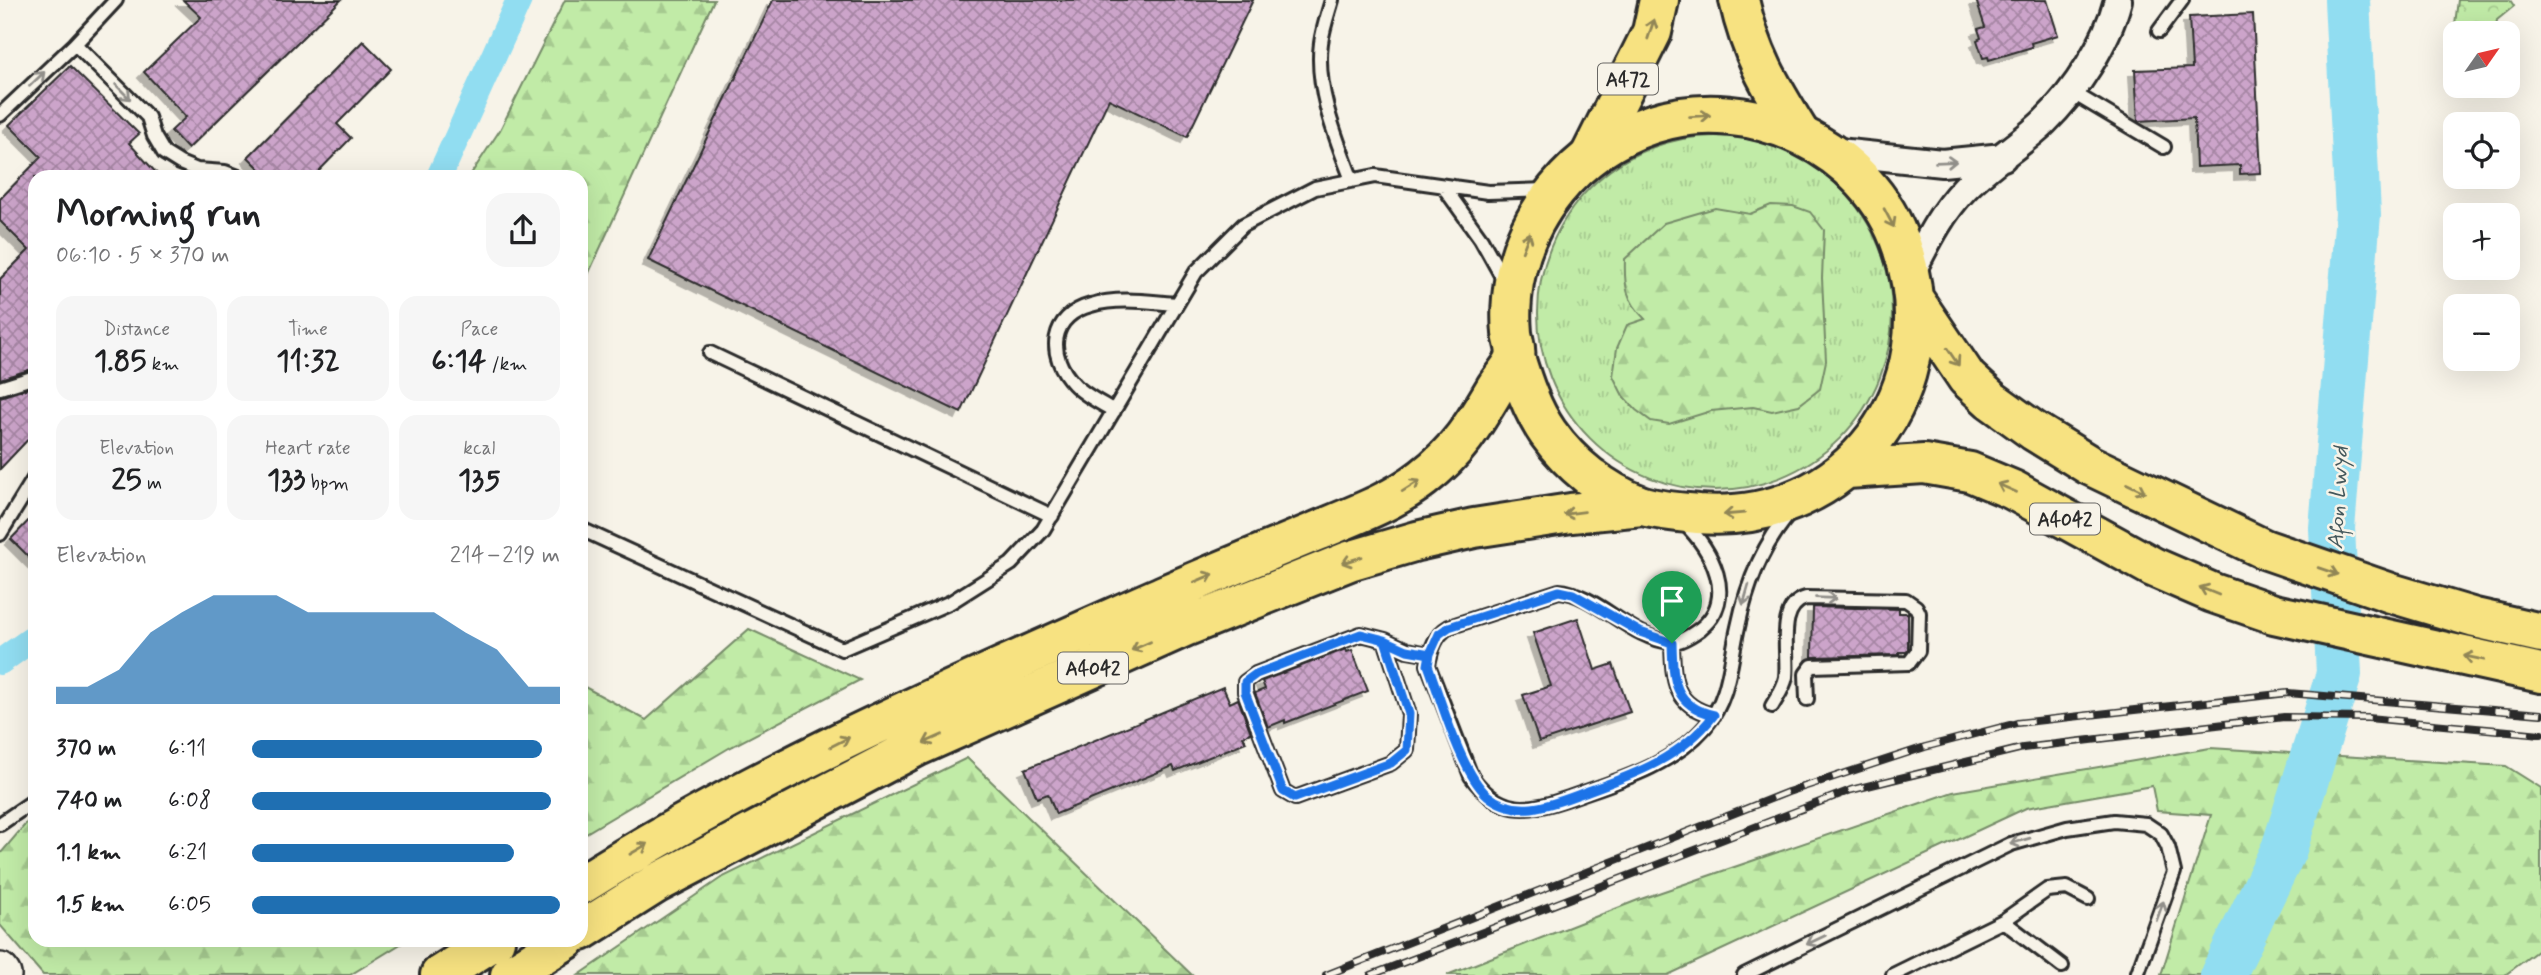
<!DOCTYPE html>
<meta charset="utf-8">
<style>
:root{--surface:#fff;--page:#f6f6f6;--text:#202124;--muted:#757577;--accent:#1f6fb2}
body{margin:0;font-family:Mynerve,sans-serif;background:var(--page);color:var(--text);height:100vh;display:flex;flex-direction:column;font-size:26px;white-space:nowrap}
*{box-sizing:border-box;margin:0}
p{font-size:23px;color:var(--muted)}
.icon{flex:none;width:38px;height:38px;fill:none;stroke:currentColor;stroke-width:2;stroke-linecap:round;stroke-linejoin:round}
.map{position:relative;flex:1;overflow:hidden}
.drawer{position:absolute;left:28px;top:170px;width:560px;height:777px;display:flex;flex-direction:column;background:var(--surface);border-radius:21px;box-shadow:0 7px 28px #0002}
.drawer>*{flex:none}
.needle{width:46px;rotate:56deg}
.controls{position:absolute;left:2443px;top:21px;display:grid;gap:14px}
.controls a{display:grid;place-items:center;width:77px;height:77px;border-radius:14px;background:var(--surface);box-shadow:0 7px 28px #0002;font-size:35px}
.pin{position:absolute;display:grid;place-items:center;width:60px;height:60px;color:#fff;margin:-72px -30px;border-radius:50% 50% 50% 0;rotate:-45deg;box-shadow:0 0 7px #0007}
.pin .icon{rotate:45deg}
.round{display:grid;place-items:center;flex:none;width:74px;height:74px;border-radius:21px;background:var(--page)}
.overview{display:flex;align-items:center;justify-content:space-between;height:119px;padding:0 28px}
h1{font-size:38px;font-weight:800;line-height:52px}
.metrics{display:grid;grid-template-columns:repeat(3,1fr);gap:10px;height:119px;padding:7px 28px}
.metrics div{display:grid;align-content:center;border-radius:18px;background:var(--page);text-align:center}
.metrics b{font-size:30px;font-weight:800}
.metrics small{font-size:19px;font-weight:400}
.metrics p{font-size:19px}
.chart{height:196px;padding:14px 28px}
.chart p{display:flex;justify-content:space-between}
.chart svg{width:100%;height:126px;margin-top:7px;fill:var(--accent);opacity:.7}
ul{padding:0 28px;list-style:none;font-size:23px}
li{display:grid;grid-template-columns:112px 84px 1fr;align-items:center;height:52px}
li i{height:18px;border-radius:9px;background:var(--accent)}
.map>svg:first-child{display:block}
</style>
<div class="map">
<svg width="2541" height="975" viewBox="0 0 2541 975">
<defs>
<pattern id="grass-tufts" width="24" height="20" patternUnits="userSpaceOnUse" patternTransform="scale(1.75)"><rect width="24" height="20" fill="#c1eba7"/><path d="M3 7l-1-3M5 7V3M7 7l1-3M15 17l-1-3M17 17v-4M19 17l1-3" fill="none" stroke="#a6ca90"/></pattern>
<pattern id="forest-firs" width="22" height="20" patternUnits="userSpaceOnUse" patternTransform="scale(1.75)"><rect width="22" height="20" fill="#c1eba7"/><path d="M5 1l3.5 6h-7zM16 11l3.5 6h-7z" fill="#a6ca90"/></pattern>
<pattern id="park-crowns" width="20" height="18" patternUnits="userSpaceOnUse" patternTransform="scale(1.75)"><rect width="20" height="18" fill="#c1eba7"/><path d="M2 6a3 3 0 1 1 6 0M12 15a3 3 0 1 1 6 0" fill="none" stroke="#a6ca90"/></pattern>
<pattern id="building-cross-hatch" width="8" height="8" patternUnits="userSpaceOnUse" patternTransform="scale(1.75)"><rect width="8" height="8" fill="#cca4ca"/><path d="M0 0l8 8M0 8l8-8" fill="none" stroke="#a686a4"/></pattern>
<filter id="shadow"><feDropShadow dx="-6" dy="6" stdDeviation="0" flood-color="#0004"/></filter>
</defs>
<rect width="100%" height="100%" fill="#f7f3e8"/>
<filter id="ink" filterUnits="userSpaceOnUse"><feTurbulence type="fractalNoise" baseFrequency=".0143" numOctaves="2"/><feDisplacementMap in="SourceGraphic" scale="14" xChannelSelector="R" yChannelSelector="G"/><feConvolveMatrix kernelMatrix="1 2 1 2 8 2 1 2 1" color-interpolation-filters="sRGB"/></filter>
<g filter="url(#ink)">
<path fill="url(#grass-tufts)" stroke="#768b69" stroke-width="2" d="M1538 313a177 177 0 1 1 354 0a177 177 0 1 1-354 0Z"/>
<path fill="url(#forest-firs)" stroke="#768b69" stroke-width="2" d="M565,0H714L581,290V177H469L500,130Z
M1771,205L1793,206L1810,212L1824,230L1822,278L1826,361L1820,389L1799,405L1772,411L1753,407L1711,411L1669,424L1651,421L1636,410L1623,396L1613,376L1617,348L1627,325L1645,319C1626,300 1624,286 1625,259L1664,223L1715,208L1750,214Z
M749,629L860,680L729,748L581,836V685L646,720Z
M2210,748L2506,766L2541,788V948L2505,975H2161L2211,815L2157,811L2152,786L2026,808L1668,975H1447L1638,900L1953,792Z
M967,758L1192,975H579L721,878Z
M35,813V940H407L350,975H43L0,925V854Z"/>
<path fill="url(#park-crowns)" stroke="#768b69" stroke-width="2" d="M2458,0H2510L2514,6L2497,20L2495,33H2455V73L2449,72Z"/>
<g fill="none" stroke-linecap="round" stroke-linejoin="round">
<path stroke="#91ddf1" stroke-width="26" d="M439,177L519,0
M0,662L35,637"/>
<path stroke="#91ddf1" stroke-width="46" d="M2223,975L2284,849L2339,674L2332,528L2358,214L2347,0"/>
</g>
<path fill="url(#building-cross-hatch)" stroke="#2b2b2b" stroke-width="2" filter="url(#shadow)" d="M183,0H341L188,149L171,131L186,117L144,72L201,17Z
M773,0H1253L1187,137L1109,99L961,413L648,260Z
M1976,0H2047L2058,35L2031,43L2032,47L1989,60L1988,57L1983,58L1977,40L1981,38L1978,29L1985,27Z
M2253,14L2261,173L2240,174V165L2196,167L2194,118L2138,121L2135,70L2192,68L2189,17Z
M363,41L391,69L337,124L351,138L313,177H268L248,157Z
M70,66L139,134L129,143L160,177H35V368L0,379V279L29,250L0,221V199L41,157L9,125Z
M35,386V432L0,469V397Z
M35,514V563L11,539Z
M1813,607L1899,609V613H1908V649L1907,652H1899V655L1812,657Z
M1578,618L1595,670L1613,664L1630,712L1539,742L1523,695L1551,686L1533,633Z
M1346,649L1347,652L1352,650L1368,691L1285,723V720L1268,727L1255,693L1265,689L1262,681Z
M1223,687L1230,703L1238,699L1251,733L1243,736L1246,742L1175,771L1173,766L1056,814L1048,794L1037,798L1025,769Z"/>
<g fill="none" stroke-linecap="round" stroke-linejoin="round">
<g stroke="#2b2b2b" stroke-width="18">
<path id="lane" d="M1332,0C1328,14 1323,28 1321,43C1315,88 1336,138 1352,180
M2159,31L2182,0
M75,44L148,117L154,136L164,153L180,163L197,170L225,172L238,177
M2070,91L2164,147
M0,115L75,44L116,0
M1443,186L1481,239L1505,282
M710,353L1052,516
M0,388L35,377
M1114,411C1101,403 1084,395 1074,384C1046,355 1050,316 1091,305C1119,297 1149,302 1177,304
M1683,522C1711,549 1739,598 1700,629C1693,634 1680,643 1671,642C1631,639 1595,593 1559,591L1449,627C1435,635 1431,649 1428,665L1471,776C1499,815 1526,813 1569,798C1617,781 1670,767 1705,727C1730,698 1730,662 1738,627C1747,584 1762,545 1791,512
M581,529L842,649L951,602L1011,564L1043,530L1196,272L1243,225L1315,188L1375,176L1488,192L1547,190
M0,534L35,477
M1385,640L1409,714L1407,750L1391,763L1295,798L1283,791L1245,692V682L1256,674L1361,634L1385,640L1407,650L1430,654
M1672,643C1673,679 1673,706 1714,715
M1772,706C1777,697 1784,688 1786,677C1789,653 1776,606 1806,598L1906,600L1916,607L1919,613L1918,651L1909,663L1812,666L1806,674L1807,699
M0,824L35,800
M2003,921L2062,966
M1744,975L2011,844L2067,828L2114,821L2146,824L2161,834L2168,847L2174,872L2137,975
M1893,975L2003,921L2047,890L2067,888L2088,899"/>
</g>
<g stroke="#2b2b2b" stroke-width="32">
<path id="street" d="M1829,151L1942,163L2003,157
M1911,273C1927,242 1941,213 1965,188C1989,163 2019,146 2044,122C2075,92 2107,43 2118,0"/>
</g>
<g stroke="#2b2b2b" stroke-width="42">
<path id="secondary" d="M0,972L2,975"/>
</g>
<g stroke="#2b2b2b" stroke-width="44">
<path id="primary" d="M1739,0C1751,55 1771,87 1800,134
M1590,156L1652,32L1659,0"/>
</g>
<g stroke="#2b2b2b" stroke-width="44">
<path id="highway" d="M1915,301L1967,378L1991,400L2034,431L2089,465L2264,549L2391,593L2475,618L2541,633
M1847,469L1924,464L1970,472L2013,490L2153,567L2213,593L2274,614L2541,673
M581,885C765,768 965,683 1164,595C1215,573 1266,552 1317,531C1353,516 1392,502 1423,478C1459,450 1473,426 1496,387C1501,379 1513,366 1515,357C1517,349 1513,341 1512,333C1511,322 1511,309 1512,298C1519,217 1576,149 1652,124C1751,92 1869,147 1902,247C1950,388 1849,526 1698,514C1679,512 1658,511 1640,505C1604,492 1570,464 1548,433C1532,410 1523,383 1515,357
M581,931L657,883L916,747L1187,626L1349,561L1417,541L1474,528L1571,513L1642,506
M440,975L495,940
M510,975L566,940"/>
</g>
<use href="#lane" stroke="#f7f3e8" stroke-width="12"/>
<use href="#street" stroke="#f7f3e8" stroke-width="26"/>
<use href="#secondary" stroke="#f7f3e8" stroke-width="37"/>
<use href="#primary" stroke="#f7e281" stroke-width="38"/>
<use href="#highway" stroke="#f7e281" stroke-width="38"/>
<g stroke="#2b2b2b" stroke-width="8">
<path id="rail" d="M1326,975L1788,792L1925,747L2017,723L2288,693L2541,714
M1371,975L1851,790L2023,748L2284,717L2368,718L2541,734"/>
</g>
<use href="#rail" stroke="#f7f3e8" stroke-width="5" stroke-dasharray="16" stroke-linecap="butt"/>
</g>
<defs><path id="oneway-shaft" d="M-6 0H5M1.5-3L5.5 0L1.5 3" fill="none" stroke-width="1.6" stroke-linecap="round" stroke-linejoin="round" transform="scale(1.75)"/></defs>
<g stroke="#918656">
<use href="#oneway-shaft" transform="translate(1651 29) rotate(-72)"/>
<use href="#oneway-shaft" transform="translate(1700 116) rotate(-3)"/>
<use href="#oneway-shaft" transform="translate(1889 218) rotate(62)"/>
<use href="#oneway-shaft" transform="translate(1526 242) rotate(-69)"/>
<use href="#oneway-shaft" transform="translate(1953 357) rotate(56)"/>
<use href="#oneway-shaft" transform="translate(1411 486) rotate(-32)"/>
<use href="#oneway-shaft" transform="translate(2007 488) rotate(-156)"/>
<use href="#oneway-shaft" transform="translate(2136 488) rotate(26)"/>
<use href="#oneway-shaft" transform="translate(1574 513) rotate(173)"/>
<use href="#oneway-shaft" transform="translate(1734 514) rotate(175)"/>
<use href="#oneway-shaft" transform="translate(1352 560) rotate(162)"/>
<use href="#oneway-shaft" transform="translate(2328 571) rotate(19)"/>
<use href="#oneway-shaft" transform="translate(1204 578) rotate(-23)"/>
<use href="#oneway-shaft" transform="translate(2209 591) rotate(-158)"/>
<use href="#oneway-shaft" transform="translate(1141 646) rotate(156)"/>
<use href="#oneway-shaft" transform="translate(2474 658) rotate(-168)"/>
<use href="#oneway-shaft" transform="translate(933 739) rotate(156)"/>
<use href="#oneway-shaft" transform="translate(840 742) rotate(-27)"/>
<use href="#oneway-shaft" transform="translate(639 849) rotate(-30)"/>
</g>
<g stroke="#918f8a">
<use href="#oneway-shaft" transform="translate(37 79) rotate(-44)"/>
<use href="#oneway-shaft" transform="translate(123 92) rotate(45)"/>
<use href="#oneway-shaft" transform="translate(1946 162) rotate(-2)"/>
<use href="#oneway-shaft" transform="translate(1746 595) rotate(106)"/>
<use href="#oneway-shaft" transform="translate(1826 598) rotate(2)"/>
<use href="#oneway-shaft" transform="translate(2020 841) rotate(164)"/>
<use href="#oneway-shaft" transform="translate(2160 911) rotate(-70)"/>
<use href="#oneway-shaft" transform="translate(1816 940) rotate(154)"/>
</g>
</g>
<g fill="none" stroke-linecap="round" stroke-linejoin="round" filter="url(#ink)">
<g stroke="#fff" stroke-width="14">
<path id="route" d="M1672,643L1640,632L1573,594L1559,591L1449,627L1439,634L1430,654L1407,650L1385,640L1361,634L1256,674L1245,682V692L1283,791L1295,798L1391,763L1407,750L1409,714L1385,640L1407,650L1430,654L1428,665C1441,700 1461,772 1487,795C1518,821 1555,803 1588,791C1636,774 1682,757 1714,715C1673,706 1673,679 1672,643"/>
</g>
<use href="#route" stroke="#1a73e8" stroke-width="9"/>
</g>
<g text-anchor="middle" stroke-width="5" stroke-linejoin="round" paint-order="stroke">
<g fill="#f7f3e8" stroke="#686764" stroke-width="2">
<rect x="1598" y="63.5" width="60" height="31" rx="5"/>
<rect x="2030" y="503.5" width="70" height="31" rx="5"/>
<rect x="1058" y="652.5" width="70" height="31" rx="5"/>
</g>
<g font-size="19" font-weight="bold" fill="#2b2b2b">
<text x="1628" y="86">A472</text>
<text x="2065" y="526">A4042</text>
<text x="1093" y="675">A4042</text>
</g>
<g font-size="23" font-style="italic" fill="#44585c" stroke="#f7f3e8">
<text transform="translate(2337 498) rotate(-87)" y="8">Afon Lwyd</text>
</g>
</g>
</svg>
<div class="controls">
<a><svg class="needle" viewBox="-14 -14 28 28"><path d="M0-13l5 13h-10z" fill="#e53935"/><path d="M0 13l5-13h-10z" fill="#757577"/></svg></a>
<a><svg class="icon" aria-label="locate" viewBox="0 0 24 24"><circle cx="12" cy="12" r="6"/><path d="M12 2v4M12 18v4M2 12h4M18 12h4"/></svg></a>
<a>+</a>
<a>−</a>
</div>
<div class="pin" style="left:1672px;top:643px;background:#1e9e55"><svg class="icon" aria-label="arrive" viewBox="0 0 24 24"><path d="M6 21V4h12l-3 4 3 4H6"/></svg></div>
<section class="drawer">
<div class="overview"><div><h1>Morning run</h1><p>06:10 · 5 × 370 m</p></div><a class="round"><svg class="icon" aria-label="share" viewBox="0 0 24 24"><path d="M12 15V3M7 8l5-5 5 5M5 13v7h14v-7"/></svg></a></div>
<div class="metrics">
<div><p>Distance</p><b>1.85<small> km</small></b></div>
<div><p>Time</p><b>11:32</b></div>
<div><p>Pace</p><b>6:14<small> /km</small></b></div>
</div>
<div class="metrics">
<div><p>Elevation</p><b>25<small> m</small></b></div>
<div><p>Heart rate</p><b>133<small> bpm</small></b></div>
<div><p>kcal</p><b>135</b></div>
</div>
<div class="chart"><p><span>Elevation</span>214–219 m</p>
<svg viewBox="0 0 160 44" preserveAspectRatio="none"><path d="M0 44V38L10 38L20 32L30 19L40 12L50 6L60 6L70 6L80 12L90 12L100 12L110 12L120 12L130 19L140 25L150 38L160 38V44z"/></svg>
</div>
<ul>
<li><b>370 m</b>6:11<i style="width:94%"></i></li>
<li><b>740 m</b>6:08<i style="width:97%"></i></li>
<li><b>1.1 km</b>6:21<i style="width:85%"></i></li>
<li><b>1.5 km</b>6:05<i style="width:100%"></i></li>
</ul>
</section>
</div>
